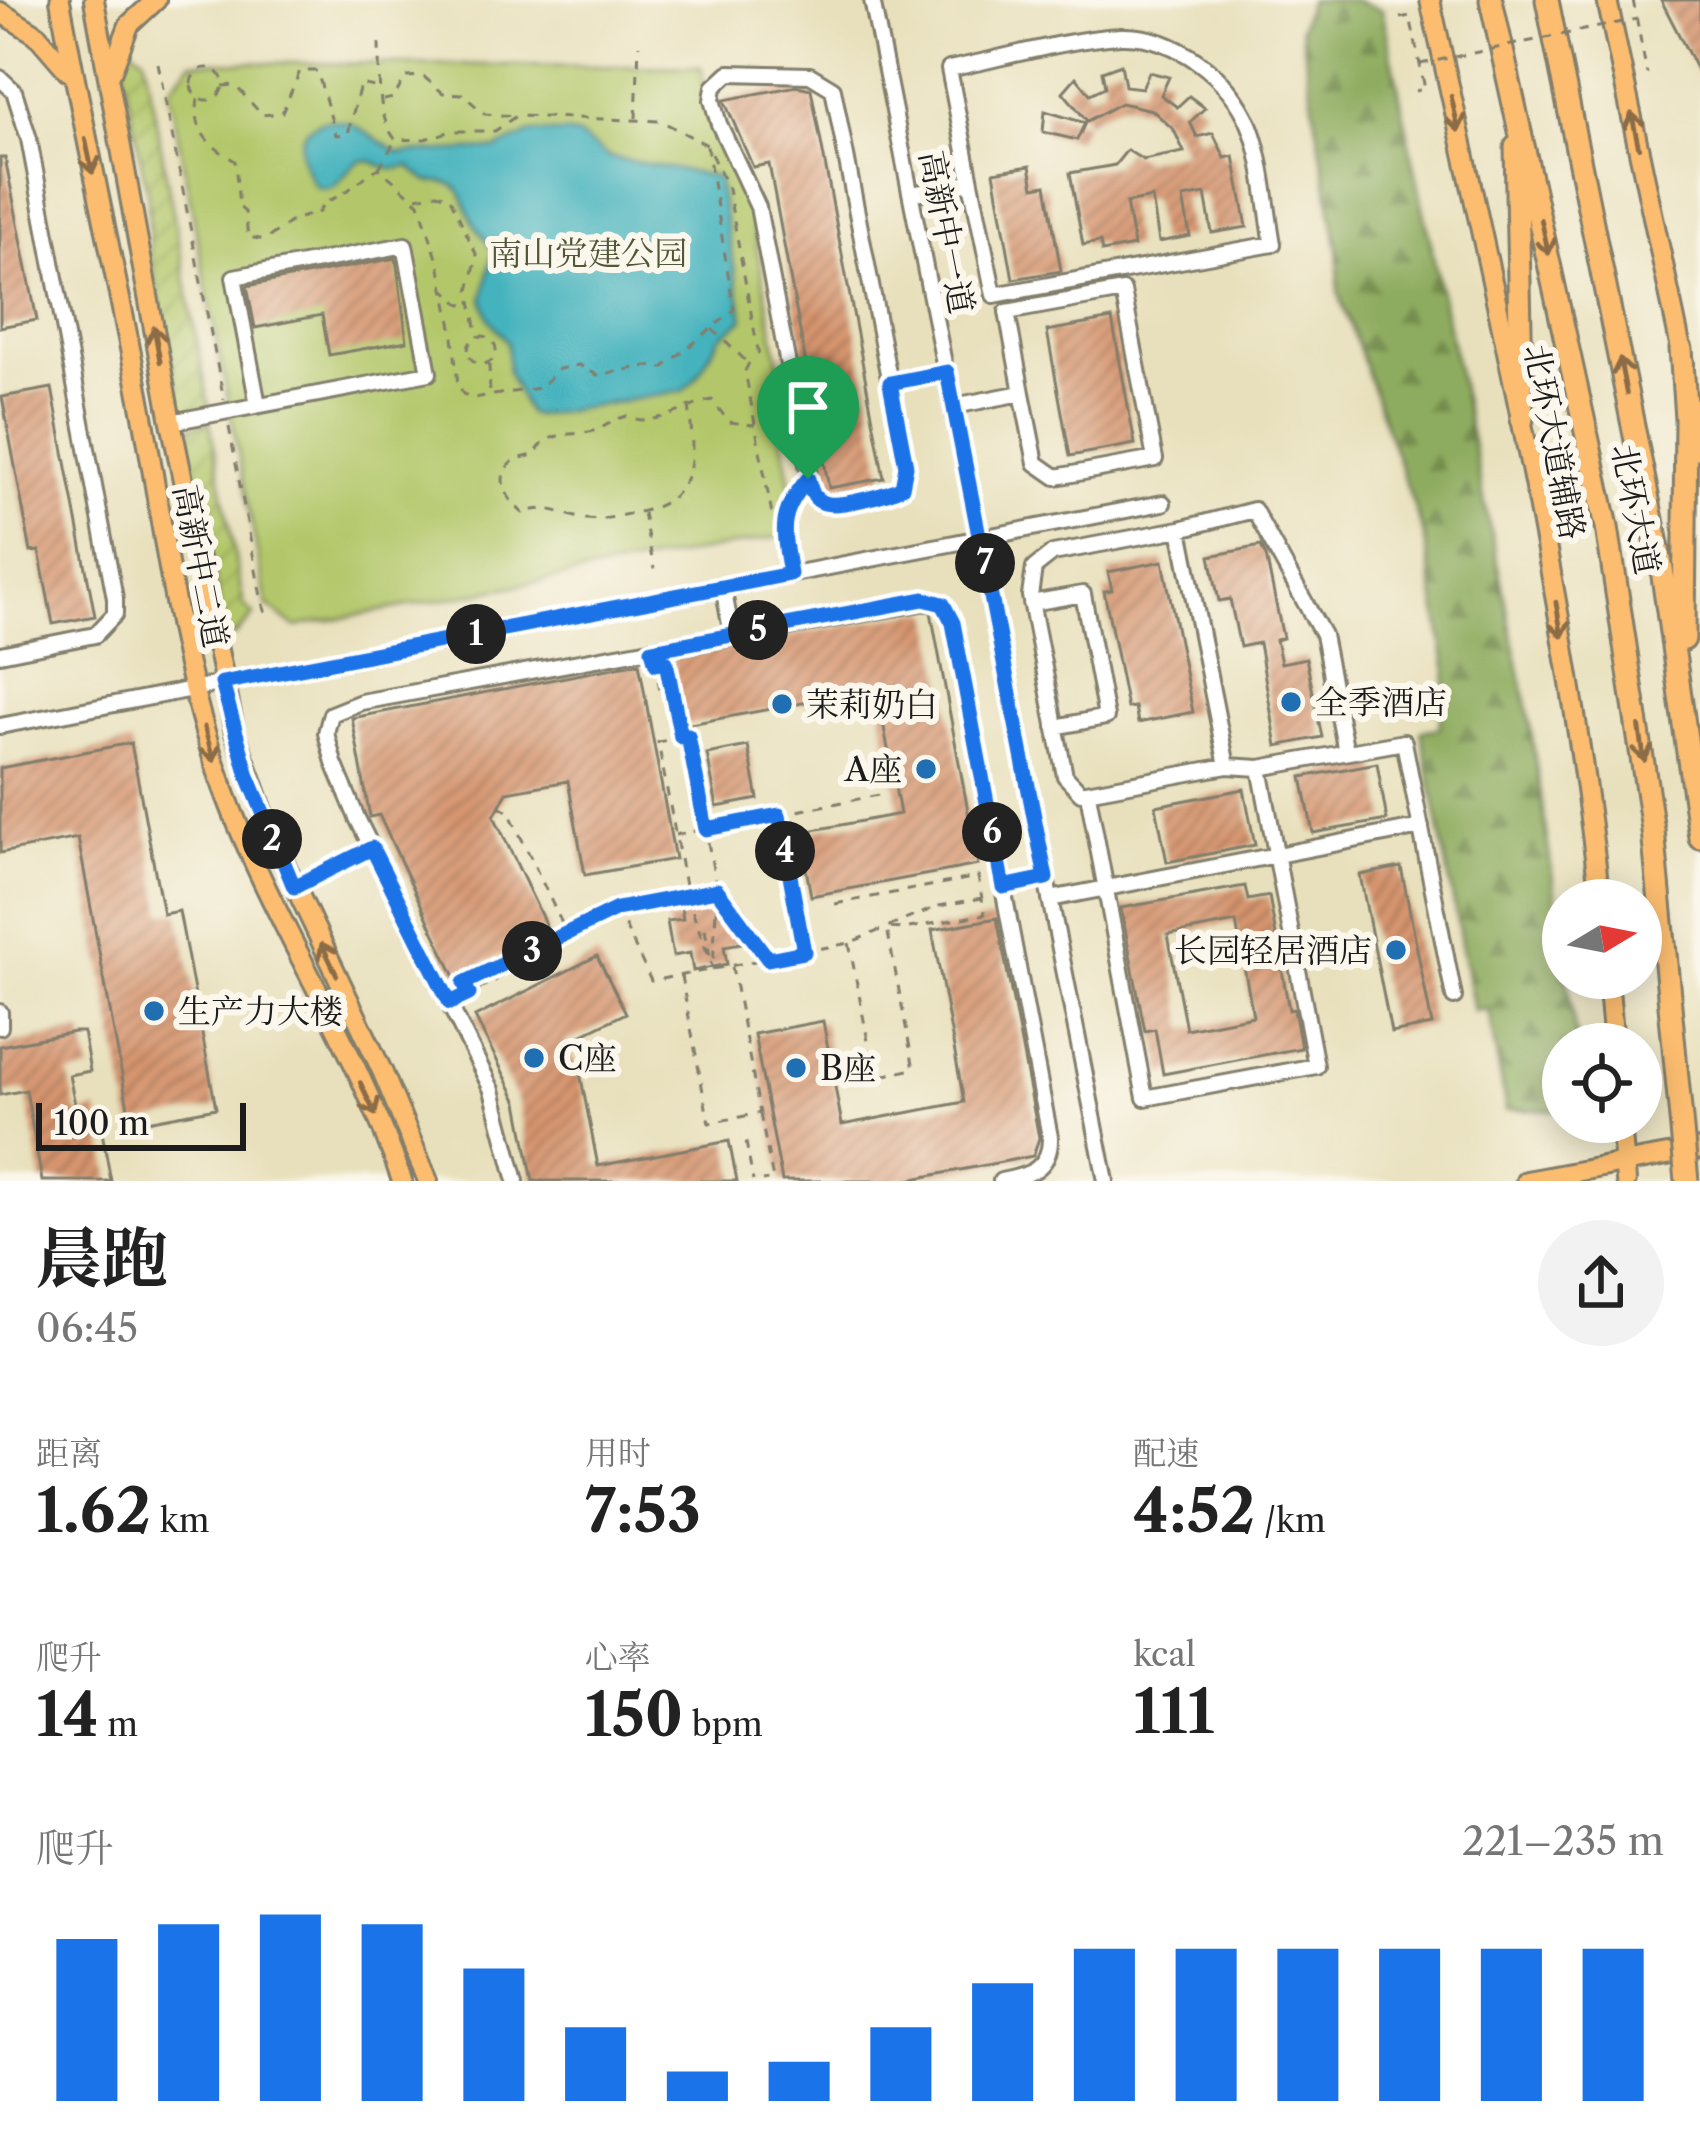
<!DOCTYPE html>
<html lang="zh">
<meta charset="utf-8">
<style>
:root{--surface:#fff;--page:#f2f2f2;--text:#222;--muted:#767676;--accent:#1a73e8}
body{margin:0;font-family:"Libre Caslon Text","Noto Serif SC",serif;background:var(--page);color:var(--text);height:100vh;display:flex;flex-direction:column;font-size:45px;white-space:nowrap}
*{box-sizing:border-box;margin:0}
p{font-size:39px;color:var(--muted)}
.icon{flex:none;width:66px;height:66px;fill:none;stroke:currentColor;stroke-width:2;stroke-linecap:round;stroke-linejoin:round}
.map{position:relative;height:1181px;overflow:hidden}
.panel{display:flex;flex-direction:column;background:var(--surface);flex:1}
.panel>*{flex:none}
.needle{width:78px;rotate:80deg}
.tools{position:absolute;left:1542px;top:879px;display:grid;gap:24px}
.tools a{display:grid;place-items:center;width:120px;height:120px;border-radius:50%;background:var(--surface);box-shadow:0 6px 30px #0003;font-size:60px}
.scale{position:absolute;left:36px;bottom:30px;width:210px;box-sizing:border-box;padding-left:12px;border:6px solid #1c1c1c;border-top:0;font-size:33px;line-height:42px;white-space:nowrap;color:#1c1c1c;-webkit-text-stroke:9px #fbf7ec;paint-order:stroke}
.pin{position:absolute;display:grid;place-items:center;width:102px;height:102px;color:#fff;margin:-123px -51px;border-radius:50% 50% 50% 0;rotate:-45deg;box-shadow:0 0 12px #0007}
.pin .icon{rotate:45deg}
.km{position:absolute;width:60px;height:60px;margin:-30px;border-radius:50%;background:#222;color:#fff;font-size:33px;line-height:60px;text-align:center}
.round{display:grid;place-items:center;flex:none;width:126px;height:126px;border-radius:63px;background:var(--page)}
.overview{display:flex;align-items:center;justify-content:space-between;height:204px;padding:0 36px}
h1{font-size:66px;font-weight:700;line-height:90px}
.figures{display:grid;grid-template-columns:repeat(3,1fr);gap:18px;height:204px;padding:12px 36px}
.figures div{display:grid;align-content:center}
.figures b{font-size:60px;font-weight:700}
.figures small{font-size:33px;font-weight:400}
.figures p{font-size:33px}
.chart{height:336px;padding:24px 36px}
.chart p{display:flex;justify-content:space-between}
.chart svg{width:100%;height:216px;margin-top:12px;stroke:var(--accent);stroke-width:6}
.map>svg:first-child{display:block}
</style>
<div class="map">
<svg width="1700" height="1181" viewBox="0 0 1700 1181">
<defs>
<pattern id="forest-firs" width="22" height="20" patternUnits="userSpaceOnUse" patternTransform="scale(3)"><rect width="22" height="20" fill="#8eac5f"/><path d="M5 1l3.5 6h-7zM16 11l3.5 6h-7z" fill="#738b4e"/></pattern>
<pattern id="garden-furrows" width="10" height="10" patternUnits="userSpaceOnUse" patternTransform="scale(3)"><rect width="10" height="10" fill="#b3c76b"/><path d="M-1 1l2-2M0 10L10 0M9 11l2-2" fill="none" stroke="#99aa5c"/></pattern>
<pattern id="building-hatch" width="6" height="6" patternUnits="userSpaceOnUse" patternTransform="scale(3)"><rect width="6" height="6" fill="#d5946e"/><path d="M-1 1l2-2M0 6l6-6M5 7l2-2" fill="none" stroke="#ac785a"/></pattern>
</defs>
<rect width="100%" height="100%" fill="#fbf7ec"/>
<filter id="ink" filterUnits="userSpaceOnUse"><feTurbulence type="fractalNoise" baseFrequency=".00833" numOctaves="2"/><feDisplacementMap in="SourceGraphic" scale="24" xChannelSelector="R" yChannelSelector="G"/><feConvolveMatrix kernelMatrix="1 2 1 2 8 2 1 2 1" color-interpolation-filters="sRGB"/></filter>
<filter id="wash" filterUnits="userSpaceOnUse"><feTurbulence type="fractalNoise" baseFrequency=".004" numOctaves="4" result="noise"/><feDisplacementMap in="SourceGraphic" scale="48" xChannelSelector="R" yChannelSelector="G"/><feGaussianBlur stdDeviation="2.7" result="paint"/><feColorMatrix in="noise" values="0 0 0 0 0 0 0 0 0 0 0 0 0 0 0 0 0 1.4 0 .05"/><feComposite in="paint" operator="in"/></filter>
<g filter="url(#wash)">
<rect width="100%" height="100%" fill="#e8e0bc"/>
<path fill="url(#forest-firs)" stroke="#55643e" stroke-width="3" d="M1309,0H1353L1382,10L1528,711L1563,947V978H1567L1577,1044H1563V1110H1506L1488,1009L1474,1011L1421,731L1439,728L1447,671L1424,535L1338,291L1339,256L1300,27Z"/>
<path fill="#b3c76b" stroke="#687244" stroke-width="3" d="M191,62L701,67L709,114L749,204L791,427L781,430L800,533L295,627L267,605L169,89Z"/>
<path fill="url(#garden-furrows)" stroke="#687244" stroke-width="3" d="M130,46L144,56L210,411L190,415L181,408L150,253L148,197L123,68Z
M210,423L244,606L254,615L234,637L225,629L187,435L192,426Z"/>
<path fill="#44b3be" stroke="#30686d" stroke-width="3" d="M327,120L350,123L399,153L496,149L531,133H565L579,136L609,157L717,177L744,319L720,337L696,378L683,391L535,416L528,414L508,373L507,342L489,318L483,299L493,251C488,242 481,235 475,225C459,198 468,179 428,182L409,166C403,167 396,170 390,169C377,166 368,154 354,165C340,177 337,194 315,186C299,160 289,129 327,120Z"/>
<g id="blocks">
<path fill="url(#building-hatch)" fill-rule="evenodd" d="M1661,0H1700V76Z
M1121,64L1125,86L1142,88L1149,72L1169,77L1161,95L1177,107L1189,96L1205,108L1190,122L1197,137L1213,133L1225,158L1234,156L1247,227L1212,233L1205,194L1183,198L1190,236L1159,242L1152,198L1126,203L1134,246L1102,252L1100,242L1083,245L1070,173L1115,165L1127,150L1143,160L1184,152L1174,130L1152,110L1121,103L1087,121L1063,92L1076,77L1090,94L1105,87L1102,71Z
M797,86L811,89L884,478L829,488L769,164L753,167L724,100Z
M1045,111L1085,123L1077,140L1043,132Z
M0,158H5L37,320L0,327Z
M1030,166L1034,187L1046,185L1061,271L1013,279L994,172Z
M396,258L407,341L329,355L322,315L255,328L247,286Z
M1112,319L1135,444L1070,456L1047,331Z
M52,388L95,616L53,624L39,551L31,552L2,397Z
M1261,546L1266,556L1283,638L1276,640L1281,663L1306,658L1322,737L1277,746L1259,643L1240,647L1230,599L1219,601L1210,556Z
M1163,561L1193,712L1138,723L1135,707L1127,708L1104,591L1112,590L1108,572Z
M924,611L931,612L978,865L811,896L801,841L808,831L900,814L877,689L685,725L672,657Z
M639,663L675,859L585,875L568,781L507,792L494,816L549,932L455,977L379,815L370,817L352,718Z
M131,743L163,914L179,911L216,1108L131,1124L78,838L0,853V768Z
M748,746L758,799L717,807L707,754Z
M1377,763L1387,820L1313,833L1302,777Z
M1244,789L1255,845L1167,862L1156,806Z
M1401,867L1432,1025L1391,1033L1360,875Z
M1245,886L1248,900L1269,896L1289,1010L1294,1009L1301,1048L1163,1074L1155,1029L1145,1031L1121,908ZM1236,922L1253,1016L1186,1029L1168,935Z
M714,894L717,912L735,909L741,943L724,946L727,964L693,971L690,953L673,956L667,921L683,919L680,901Z
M997,918L1039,1138L1033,1156L903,1181H782L754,1034L823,1021L842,1125L964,1102L932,930Z
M597,956L626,1013L565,1043L580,1073L598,1166L729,1141L737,1181H533L518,1102L475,1017Z
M74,1032H83L90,1071L69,1075L77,1114L98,1110L111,1181H42L26,1090L0,1095V1046Z"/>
</g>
</g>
<g filter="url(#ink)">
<use href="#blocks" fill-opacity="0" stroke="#827e6c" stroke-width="3"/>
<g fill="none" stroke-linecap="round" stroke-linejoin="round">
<g stroke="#827e6c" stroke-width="20">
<path id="minor" d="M872,0L1106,1181
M729,73L810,75L833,89L906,466L902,487L889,493L833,504L820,502L813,496L758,207L719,124L712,100L714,87Z
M0,78L14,91L29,139L115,598V614L95,635L0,654
M912,194L971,182L994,295L1273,244C1266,206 1264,162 1250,126C1231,78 1175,34 1121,36C1067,39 1003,58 949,69L971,182
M890,383L947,372
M954,406L1022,393L1036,463L1056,477L1155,459L1123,291L1007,312L1022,393
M171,422L429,373L405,245L234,277L258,405
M1180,529L1227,766
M790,574C782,530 777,515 809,479
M723,587L732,635
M1031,603L1083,594L1106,717L1055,727
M0,726L1163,503
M1346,752L1323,635L1254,510L1180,529L1053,553L1034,568L1030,596L1065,776L1081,793L1227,766L1260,768L1404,742L1454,997
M1088,794L1145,1098L1316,1066L1260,768
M294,887L372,848
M1003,887L1046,878
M1050,899L1421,827
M0,1012V1027
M516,1181L492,1090L357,818L334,763L326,733L331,714L361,702L924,599L943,604L953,623L1050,1137C1051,1169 1028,1176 1001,1181"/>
</g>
<g stroke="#827e6c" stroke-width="24">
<path id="major" d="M60,0C85,137 116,273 142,410C163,526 177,646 213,758C260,905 353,1034 402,1181
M94,0L171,422L235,733L273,839L383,1073L428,1181
M1430,0C1496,298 1566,596 1600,900
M1607,0L1684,363
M0,12L36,34L68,71
M112,70L129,25L156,0
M1692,408L1700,450
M1608,978L1614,1044
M1621,1122L1626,1181
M1526,1181L1700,1149"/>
</g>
<g stroke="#827e6c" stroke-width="27">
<path id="highway" d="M1491,0L1607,527L1653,830
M1547,0L1662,569L1700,837
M1516,147L1522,419
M1681,349L1686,418L1684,639"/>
</g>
<path stroke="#827e6c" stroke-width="3" stroke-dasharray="9 9" stroke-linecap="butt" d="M1633,0L1647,74
M1400,18L1410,16L1425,89L1415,91
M379,43C380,74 375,115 396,140L425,139L452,131H495L516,116L661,121L707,145
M158,63L224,400
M191 84a16 16 0 1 1 32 0a16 16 0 1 1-32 0Z
M223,86L235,85L262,115L282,113L300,71H317L336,135L348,134L360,84L379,88
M198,99C193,133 208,144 235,161L239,207L245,212L248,237L265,240L293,220L319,212L324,202C348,195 357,180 379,168L419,203L439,264L452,327L458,385L463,394L473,398L540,388L559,369L579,365L597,375L647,366L663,368L734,310L707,146
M383,100L394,98L405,77L423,76L443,93L462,94L485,114L515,116
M636,118L639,45
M711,154L728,189L760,361
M379,168L395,141
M417,197L437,193L449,196L477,256L469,291L478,337
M443,288L459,303L469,306
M712,329L747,362
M468 350a14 14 0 1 1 28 0a14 14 0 1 1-28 0Z
M749,363L745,371L772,514
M489,364L490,396
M689,405C695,459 698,502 633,513C618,516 601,521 586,519C562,516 552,503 523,513C508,501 491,475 515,460C521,457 529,457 535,454C548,431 565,436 589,432C602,430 613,419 627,416C653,429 685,406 712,400L729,422L755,425
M229,427L262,602L268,619
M643,513L654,569
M655,663L661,696
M655,664L666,662L681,736
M688,736L717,890L713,969L687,896L658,742Z
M499,806L509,812L566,932
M779,818L804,950
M675,835L884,794
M718,891L766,956
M835,904L977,877
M617,909L651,981L849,943L939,906L982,898
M705,929L710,956
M849,943L875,1077L914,1069L887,928L904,929L985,914L978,877L984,872
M681,976L709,1123L760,1113L732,967
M469,993L464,984L617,909L715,890
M462,997L497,980
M760,1114L773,1179L763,1181
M746,1142L753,1181"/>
<use href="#minor" stroke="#fff" stroke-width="14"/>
<use href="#major" stroke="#fcbd6f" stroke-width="18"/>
<use href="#highway" stroke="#fcbd6f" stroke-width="21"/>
<g stroke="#827e6c" stroke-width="27" stroke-linecap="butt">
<path id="highway-bridge" d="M1653,830L1687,1181"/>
</g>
<path stroke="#827e6c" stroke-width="3" stroke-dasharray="9 9" stroke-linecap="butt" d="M1420,64L1637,19"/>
<use href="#highway-bridge" stroke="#fcbd6f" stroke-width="21"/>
</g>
<defs><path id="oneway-shaft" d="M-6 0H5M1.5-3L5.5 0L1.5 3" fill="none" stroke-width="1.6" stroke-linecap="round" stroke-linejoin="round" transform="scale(3)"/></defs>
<g stroke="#8c6c46">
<use href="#oneway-shaft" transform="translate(1455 114) rotate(78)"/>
<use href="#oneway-shaft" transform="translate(1635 130) rotate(-102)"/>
<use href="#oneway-shaft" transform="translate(89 156) rotate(78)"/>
<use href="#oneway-shaft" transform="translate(1545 237) rotate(78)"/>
<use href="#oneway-shaft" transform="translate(157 344) rotate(-100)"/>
<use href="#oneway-shaft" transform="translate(1623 376) rotate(-101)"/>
<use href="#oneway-shaft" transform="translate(1559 620) rotate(80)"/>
<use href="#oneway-shaft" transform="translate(209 744) rotate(74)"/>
<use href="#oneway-shaft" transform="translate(1642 744) rotate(82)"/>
<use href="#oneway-shaft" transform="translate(329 959) rotate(-116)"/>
<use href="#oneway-shaft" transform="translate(368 1099) rotate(65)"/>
</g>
</g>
<g fill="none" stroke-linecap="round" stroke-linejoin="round" filter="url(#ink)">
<g stroke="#fff" stroke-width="24">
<path id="route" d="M947,372L1046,878L1003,887L953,623L943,604L924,599L652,650L656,664L666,662L681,737L688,736L706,829L779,815L804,952L768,959L717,890L617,909L464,983L469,994L450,1003L372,848L294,887L248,776L222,683L790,574C783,530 777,515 808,479C811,490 813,500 824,503C838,508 889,494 902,487L906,466L890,383Z"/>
</g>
<use href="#route" stroke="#1a73e8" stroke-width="15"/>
</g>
<g fill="#1f6fb2" stroke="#fbf7ec" stroke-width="4.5">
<circle cx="1291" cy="702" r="12"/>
<circle cx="782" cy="704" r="12"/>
<circle cx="926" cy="769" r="12"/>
<circle cx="1396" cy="950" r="12"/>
<circle cx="154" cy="1011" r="12"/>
<circle cx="534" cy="1058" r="12"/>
<circle cx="796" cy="1068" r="12"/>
</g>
<g text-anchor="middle" stroke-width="12" stroke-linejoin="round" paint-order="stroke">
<g font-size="33" fill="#1c1c1c" stroke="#fbf7ec">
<text transform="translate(947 232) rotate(79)" y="12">高新中一道</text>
<text transform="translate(1555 442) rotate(79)" y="12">北环大道辅路</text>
<text transform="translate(1636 509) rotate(79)" y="12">北环大道</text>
<text transform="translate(201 566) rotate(79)" y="12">高新中二道</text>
</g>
<g font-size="33" fill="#515838" stroke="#fbf7ec">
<text x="588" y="265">南山党建公园</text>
</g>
<g font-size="33" fill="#1c1c1c" stroke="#fbf7ec" text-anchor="start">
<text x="1315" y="714">全季酒店</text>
<text x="806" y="716">茉莉奶白</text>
<text x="902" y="781" text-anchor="end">A座</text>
<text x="1372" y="962" text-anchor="end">长园轻居酒店</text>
<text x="178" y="1023">生产力大楼</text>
<text x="558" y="1070">C座</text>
<text x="820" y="1080">B座</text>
</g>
</g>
</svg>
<div class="tools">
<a><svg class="needle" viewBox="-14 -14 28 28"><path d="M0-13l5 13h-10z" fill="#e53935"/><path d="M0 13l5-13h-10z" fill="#767676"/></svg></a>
<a><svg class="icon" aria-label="locate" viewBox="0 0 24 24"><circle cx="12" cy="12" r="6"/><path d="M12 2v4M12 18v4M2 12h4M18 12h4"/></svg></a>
</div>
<div class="scale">100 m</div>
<div class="pin" style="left:808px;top:479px;background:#1e9e55"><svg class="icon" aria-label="arrive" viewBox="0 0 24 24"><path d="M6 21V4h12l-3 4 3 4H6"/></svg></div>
<b class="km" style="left:476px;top:634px">1</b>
<b class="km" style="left:272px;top:839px">2</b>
<b class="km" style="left:532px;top:951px">3</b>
<b class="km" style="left:785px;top:851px">4</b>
<b class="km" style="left:758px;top:630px">5</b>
<b class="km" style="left:992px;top:832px">6</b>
<b class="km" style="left:985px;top:563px">7</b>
</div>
<section class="panel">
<div class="overview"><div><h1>晨跑</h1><p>06:45</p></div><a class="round"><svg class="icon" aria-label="share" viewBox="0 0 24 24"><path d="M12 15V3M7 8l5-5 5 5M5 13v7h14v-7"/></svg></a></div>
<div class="figures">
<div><p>距离</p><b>1.62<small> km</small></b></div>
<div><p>用时</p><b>7:53</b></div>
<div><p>配速</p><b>4:52<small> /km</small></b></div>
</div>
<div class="figures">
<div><p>爬升</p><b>14<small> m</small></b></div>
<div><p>心率</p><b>150<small> bpm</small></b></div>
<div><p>kcal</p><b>111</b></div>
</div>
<div class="chart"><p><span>爬升</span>221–235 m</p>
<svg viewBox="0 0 160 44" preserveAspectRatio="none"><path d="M5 44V11M15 44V8M25 44V6M35 44V8M45 44V17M55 44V29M65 44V38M75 44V36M85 44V29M95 44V20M105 44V13M115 44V13M125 44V13M135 44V13M145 44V13M155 44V13"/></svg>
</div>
</section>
